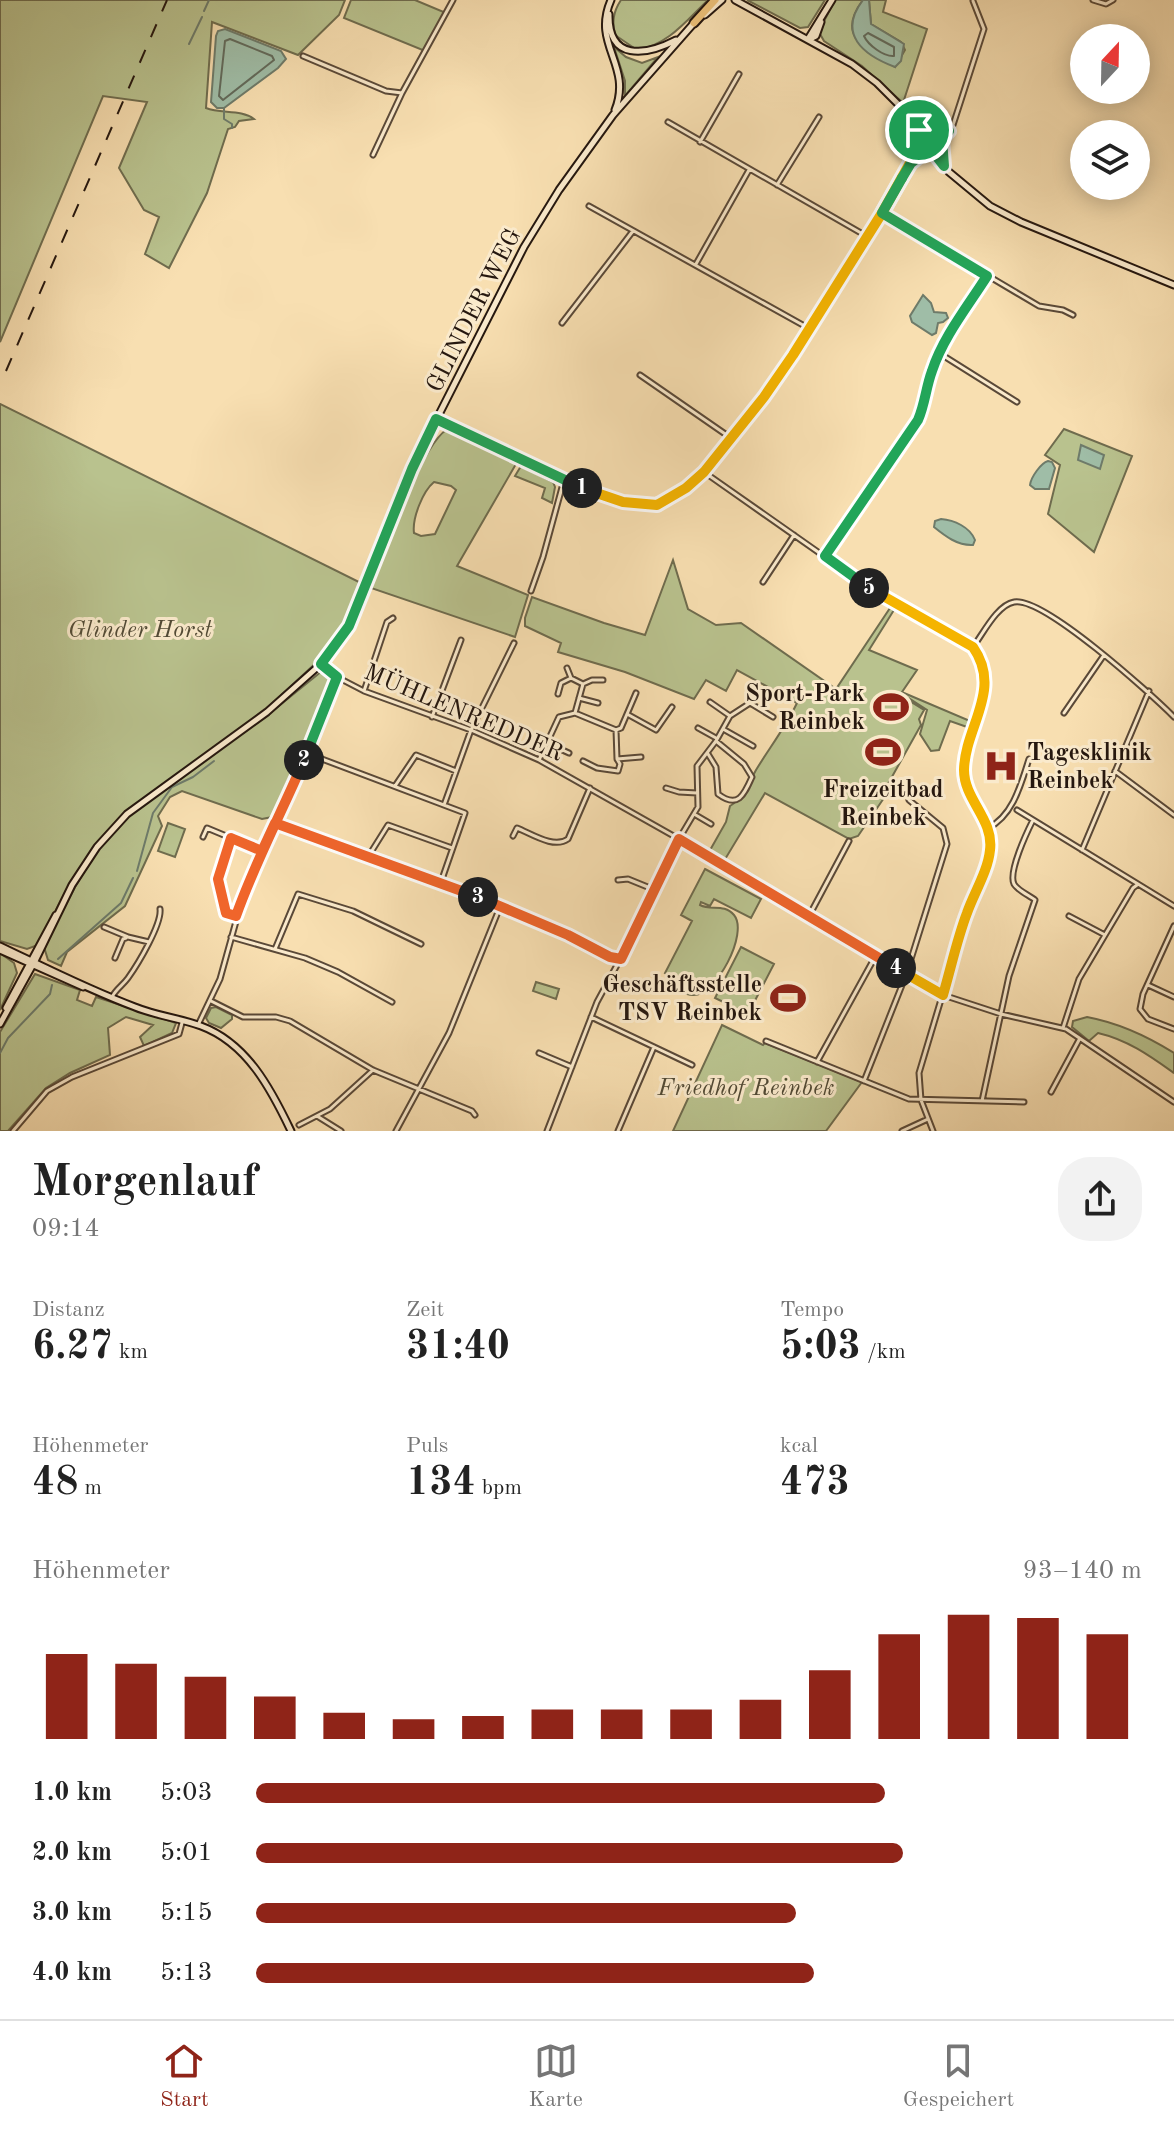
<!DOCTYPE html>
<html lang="de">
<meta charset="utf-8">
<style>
:root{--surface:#fff;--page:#f2f2f2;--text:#222;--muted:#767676;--line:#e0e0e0;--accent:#8f2418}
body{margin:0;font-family:"Old Standard TT",serif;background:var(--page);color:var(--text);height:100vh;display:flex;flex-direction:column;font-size:30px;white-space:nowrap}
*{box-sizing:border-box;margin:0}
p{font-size:26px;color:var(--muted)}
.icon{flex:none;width:44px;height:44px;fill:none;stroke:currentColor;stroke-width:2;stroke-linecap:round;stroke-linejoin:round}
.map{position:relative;height:1131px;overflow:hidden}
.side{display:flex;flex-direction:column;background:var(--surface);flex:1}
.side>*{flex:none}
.needle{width:52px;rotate:22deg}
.tools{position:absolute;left:1070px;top:24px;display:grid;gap:16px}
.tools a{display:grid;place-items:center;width:80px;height:80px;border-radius:50%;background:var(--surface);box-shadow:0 4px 20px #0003;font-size:40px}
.pin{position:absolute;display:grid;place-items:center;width:68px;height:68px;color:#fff;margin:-34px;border:4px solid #fff;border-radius:50%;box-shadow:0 2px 8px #0007}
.km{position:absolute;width:40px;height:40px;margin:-20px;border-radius:50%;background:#222;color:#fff;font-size:22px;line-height:40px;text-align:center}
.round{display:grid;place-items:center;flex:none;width:84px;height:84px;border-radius:32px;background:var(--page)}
.overview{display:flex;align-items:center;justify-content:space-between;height:136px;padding:0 32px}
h1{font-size:44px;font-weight:600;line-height:60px}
.metrics{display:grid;grid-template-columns:repeat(3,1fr);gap:12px;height:136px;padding:8px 32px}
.metrics div{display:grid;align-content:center}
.metrics b{font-size:40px;font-weight:600}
.metrics small{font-size:22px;font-weight:400}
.metrics p{font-size:22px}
.chart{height:224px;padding:16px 32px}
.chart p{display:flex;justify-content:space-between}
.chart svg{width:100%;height:144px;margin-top:8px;stroke:var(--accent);stroke-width:6}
ul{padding:0 32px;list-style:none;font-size:26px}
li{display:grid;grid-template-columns:128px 96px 1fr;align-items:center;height:60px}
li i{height:20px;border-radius:10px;background:var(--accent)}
.menu{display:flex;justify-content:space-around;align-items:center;height:112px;border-top:2px solid var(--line);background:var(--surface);font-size:22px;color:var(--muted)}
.menu a{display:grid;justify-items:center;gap:4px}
.menu .active{color:var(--accent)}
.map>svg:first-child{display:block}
</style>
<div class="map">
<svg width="1174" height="1131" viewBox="0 0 1174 1131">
<rect width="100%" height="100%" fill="#f8dfb1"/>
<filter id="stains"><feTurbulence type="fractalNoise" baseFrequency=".0025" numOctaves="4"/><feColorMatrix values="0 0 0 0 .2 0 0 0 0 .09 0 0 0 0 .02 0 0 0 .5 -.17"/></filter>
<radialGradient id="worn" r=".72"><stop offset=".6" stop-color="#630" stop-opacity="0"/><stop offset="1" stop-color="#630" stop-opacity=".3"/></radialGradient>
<path fill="#b9c28e" stroke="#6f6c4e" stroke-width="2" fill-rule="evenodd" d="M0,0H345L339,15L298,55L212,22L206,108C221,114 241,109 254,119L239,121L235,127L228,129L207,193L169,268L145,254L159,217L144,210L119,168L147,102L103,96L0,342Z
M351,0H415L446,13L425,51L344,18Z
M621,0H708C686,21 668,45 637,50L615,35C612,22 613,12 621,0Z
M747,0H825L808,27L800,28Z
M835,0H863C835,37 866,49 895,67L905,50L901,42L871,24L869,0H886L883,12L927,29L903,103L862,66L824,41L820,34L821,27Z
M614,47L626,57L642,63L658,57L625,96V81Z
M0,404L363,584L346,623L318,661L265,710L125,812L95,845L70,883L38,945L27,949L0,941Z
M1064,429L1132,456L1094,552L1048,514L1060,465L1045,455Z
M446,430L516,464L457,566L528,595L515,637L371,588C384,554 420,448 446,430ZM434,482L451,486L456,490L435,534L421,536L414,533C412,518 423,491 434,482Z
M521,466L553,482L555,487L552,503L542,498L545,488L515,476Z
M673,560L688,609L716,625L741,623L836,689L890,608L894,610L869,650L917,670L900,695L924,710L919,719L921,725L884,791L886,795L858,836L849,839L765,793L724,861L709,852L726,822L730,806C746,796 747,786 756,770C770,747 785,728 797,703L737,670L726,691L706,680L694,699L625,672L558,652L561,643L525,626V618L532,597L604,623L645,635Z
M322,671L331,680L272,817L262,819L182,791L170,797L158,816L162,826L125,906L67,952L61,966L48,960L44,947L75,887L99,848L129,816L269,714Z
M904,693L970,721L967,727L950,721L939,750L931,751L920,734L927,710L904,695Z
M168,823L185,829L175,857L158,851Z
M705,869L761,899L751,918L714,899L710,906L701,902L700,905C711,911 724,903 734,915C749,933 716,996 693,995C677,994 677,979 665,973L692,921L681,915Z
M741,947L774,964L748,1014L715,998Z
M0,953L14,963L17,973L0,1010Z
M35,974L80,990L77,1000L92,1006L96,997L176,1023L172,1033L144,1046L140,1037L153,1025L126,1017L108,1028L110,1055L70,1073L46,1088L8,1131H0V1032Z
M536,982L559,989L556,999L533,991Z
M216,1007L232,1015V1019L221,1028L209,1023L206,1018L211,1008Z
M1087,1017C1119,1023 1147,1036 1174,1053V1073C1150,1056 1128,1040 1098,1033L1089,1041L1072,1027L1073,1021Z
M722,1025L763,1045L765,1043L862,1082L826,1131H673Z"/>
<path fill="#9fbda7" stroke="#6e7b6a" stroke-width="2" d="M863,0H869L871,24L904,44L901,61L895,67C863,55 837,34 863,0Z
M225,29L281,51L286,59L278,68L224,108H217L211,102L216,36L218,31Z
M923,295L931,303L934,312L946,313L948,318L943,322L938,323L936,333L932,335L912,322L910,316Z
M1081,445L1104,455L1100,469L1078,460Z
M1048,461L1052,462L1055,468L1049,489H1035L1030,485C1031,477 1041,463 1048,461Z
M941,519C954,520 970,527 975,540L973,545C958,546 945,536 934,527L935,521Z"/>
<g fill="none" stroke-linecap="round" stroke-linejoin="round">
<path stroke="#626a5b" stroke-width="2" d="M868,33L894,47V56C884,57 868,45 864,36Z
M230,39L272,56L274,60L223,100L219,96L225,41Z"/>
<path stroke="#6e7b6a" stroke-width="2" d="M204,11L209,0
M189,44L202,17
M224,108V119L232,124V128
M137,871L153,813L172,787L193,777L214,761
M58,959L121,903L133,878
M0,1053L8,1038L50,994L52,985"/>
<g stroke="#5a4938" stroke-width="7">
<path id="minor" d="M1093,0L1106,4L1113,0
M303,56L386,91L402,93
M668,122L868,237
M700,142L739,74
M373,155L402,93L453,0
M911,163L915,154L947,132
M777,185L819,117
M589,206L810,329
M882,213L1039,306L1063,310L1073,315
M696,264L749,170
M562,323L633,231
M939,353L1017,402
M640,375L731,438
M436,419C479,440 612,512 654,505C715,495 848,271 882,213C891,198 898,180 909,165C919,151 940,143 953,125L984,29L973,1
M704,472L875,592L967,643L980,657L984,667L982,703L964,770L968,792L986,822L991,848L966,916L919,1073L921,1100L933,1131
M825,556L918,420C925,404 926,387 932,371C943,337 969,306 987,276
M763,582L794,535
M531,591L543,557L564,480
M973,647C983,634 997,605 1014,602C1043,596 1151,694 1174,717
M321,664L337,677L364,691L471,730L539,760L679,839L943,995L1001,1014L1066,1029L1174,1102
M571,678L583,684L575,713
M583,684L592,680H603
M364,691L387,622L393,618
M558,694L561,683L571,678L567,668
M579,698L598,703
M710,702L730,716
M1064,713L1104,655
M627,714L656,730L672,707
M432,717L461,640
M698,728L716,738
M723,729L753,746
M547,743L569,753
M306,753L465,813L441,882
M708,754L716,767L718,794C738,809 744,795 752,777L744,764L716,741
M617,759L641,757
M539,760L559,717L575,713L616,730L621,728L636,693
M583,761L597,768L618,771L620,764L617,759L616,730
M1115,771L1174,815
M395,786L416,755L456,771
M666,788L679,792L697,793
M444,805L471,730L514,643
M1017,810L1174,906
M694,814L711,824
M275,823L441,882L558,931L615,959H621
M988,828C1013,816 1021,784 1029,759
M513,836L517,828C532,834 554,849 568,839L590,788
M203,837L207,828L231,838
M1082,850L1149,691
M368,857L388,825L452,848
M618,880L628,879L655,890
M236,916L224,911L223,894L218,882L231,838L262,851
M809,916L849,841
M1069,916L1105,935
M1174,926L1143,994L1140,1009L1148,1019L1174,1029
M104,927L128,937L149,942
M231,937L305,958L338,972L392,1002
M275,949L298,894L353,911L421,944
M115,958L123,939L126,938
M1148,985L1174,997
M112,997C116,989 123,985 128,978C138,964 162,924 160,909
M211,1001L243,1017H276L290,1021L373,1070L472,1111L475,1115
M591,1017L692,1065
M198,1025L220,979L245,889L292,788L337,677
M1063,1028L1079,979L1133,888L1137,885
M766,1041L909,1099L1024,1102
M539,1053L572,1067
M817,1062L875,957
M864,1081L906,975L947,844L943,828L909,800
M1051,1092L1079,1040
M982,1101L1009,976L1035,900C1030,896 1017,890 1014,884C1008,872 1027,832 1033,820
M317,1116L341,1131
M299,1125L330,1109L373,1070
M13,1131L47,1091L72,1077L179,1034L182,1023
M396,1131L449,1033L500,907
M547,1131L597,1002L643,917L673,849L698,807L697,766L716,741L730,716L750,703L773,717
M618,1131L654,1047
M902,1131L928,1119"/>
</g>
<g stroke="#25170f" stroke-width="9">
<path id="secondary" d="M611,0C591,45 633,65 615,110
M735,0L852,64L877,83L900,106L949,172L990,206L1021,222L1174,285
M609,14C608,61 645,56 676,40
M705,15L722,0
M808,39L832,0
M810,39L816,36L821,22
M942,139L943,165
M915,154L919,131
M0,946C44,967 89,990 135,1007C157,1016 179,1018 201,1026C247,1043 271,1089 291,1131
M0,950L83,987
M6,1008L56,915
M0,1024L36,959L72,885L97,847L127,814L267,712L321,664L349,626L425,442L524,247L559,190L613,115L694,23"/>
</g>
<g stroke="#25170f" stroke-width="11">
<path id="trunk" d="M694,23L715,0"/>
</g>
<use href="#minor" stroke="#faeacc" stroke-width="3"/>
<use href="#secondary" stroke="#faeacc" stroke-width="5"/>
<use href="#trunk" stroke="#ecc078" stroke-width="7"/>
<path stroke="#25170f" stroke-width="2" stroke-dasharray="14 14" stroke-linecap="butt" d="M6,371L167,0"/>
</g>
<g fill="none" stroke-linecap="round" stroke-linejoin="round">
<g stroke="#fff" stroke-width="16">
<path id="split-1" d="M582,488L623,502L657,505L686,488L704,472L764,397L793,355L882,213L915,154L918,147L919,130"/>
</g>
<g stroke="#fff" stroke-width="16">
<path id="split-2" d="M304,760L337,677L321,664L349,626L412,469L436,419L582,488"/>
</g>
<g stroke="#fff" stroke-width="16">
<path id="split-3" d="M304,760C282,812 255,862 236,916L226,913L218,879L231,838L262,851L275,823L478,897"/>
</g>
<g stroke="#fff" stroke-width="16">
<path id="split-4" d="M478,897L568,935L610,957L621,959L679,839L896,968"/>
</g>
<g stroke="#fff" stroke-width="16">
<path id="split-5" d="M869,588L973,647C1003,690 965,726 964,770C964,800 994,819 990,850C988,871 974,893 967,913C957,939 951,968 943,995L896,968"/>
</g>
<g stroke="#fff" stroke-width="16">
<path id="split-6" d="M869,588L825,556L918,420C925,404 926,387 932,371C943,337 968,306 987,276L882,213L902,178"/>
</g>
<g stroke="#fff" stroke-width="16">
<path id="split-7" d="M902,178L911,163L930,148L944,166L942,139L949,131L928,145L919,130"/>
</g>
<use href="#split-1" stroke="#f5b400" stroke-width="10"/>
<use href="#split-2" stroke="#22a559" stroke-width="10"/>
<use href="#split-3" stroke="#f0652b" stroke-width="10"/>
<use href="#split-4" stroke="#f0652b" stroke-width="10"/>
<use href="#split-5" stroke="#f5b400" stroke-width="10"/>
<use href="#split-6" stroke="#22a559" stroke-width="10"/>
<use href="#split-7" stroke="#22a559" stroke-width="10"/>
</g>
<defs>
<g id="stadium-bare" transform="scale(2.76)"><path d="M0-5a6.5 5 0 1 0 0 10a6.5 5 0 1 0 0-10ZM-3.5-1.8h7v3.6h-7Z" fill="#8f2418" stroke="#faeacc" stroke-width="2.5" paint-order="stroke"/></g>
<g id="hospital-bare" transform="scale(2.76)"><path d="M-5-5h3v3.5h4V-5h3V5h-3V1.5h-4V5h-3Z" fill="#8f2418" stroke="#faeacc" stroke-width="2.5" paint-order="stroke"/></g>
</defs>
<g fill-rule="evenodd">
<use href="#stadium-bare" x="891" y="707"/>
<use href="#stadium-bare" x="883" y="752"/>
<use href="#hospital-bare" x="1001" y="766"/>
<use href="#stadium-bare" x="788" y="998"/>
</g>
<g text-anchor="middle" stroke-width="6" stroke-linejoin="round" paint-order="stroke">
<g font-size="24" fill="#25170f" stroke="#faeacc">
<text transform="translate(473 310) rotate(-63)" y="8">GLINDER WEG</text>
<text transform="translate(464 712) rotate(23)" y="8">MÜHLENREDDER</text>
</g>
<g font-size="24" font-style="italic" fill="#514a35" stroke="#faeacc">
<text x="140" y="637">Glinder Horst</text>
<text x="746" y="1095">Friedhof Reinbek</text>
</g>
<g font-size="24" font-weight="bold" fill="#25170f" stroke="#faeacc" text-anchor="end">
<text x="865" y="701">Sport-Park<tspan x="865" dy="28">Reinbek</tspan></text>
<text x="1027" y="760" text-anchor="start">Tagesklinik<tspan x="1027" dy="28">Reinbek</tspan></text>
<text x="883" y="797" text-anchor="middle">Freizeitbad<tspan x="883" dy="28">Reinbek</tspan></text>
<text x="762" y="992">Geschäftsstelle<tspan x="762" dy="28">TSV Reinbek</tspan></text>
</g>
</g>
<rect width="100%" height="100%" filter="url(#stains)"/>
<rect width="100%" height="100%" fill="url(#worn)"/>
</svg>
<div class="tools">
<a><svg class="needle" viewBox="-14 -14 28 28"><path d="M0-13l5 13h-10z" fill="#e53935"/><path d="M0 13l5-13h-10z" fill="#767676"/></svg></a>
<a><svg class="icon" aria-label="layers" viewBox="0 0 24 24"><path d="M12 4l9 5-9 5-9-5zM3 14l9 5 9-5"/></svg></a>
</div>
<div class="pin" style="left:919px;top:130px;background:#1e9e55"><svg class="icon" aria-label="arrive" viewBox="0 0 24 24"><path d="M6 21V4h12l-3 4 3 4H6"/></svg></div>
<b class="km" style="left:582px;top:488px">1</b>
<b class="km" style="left:304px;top:760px">2</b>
<b class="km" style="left:478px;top:897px">3</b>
<b class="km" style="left:896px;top:968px">4</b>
<b class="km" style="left:869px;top:588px">5</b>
</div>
<section class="side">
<div class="overview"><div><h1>Morgenlauf</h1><p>09:14</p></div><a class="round"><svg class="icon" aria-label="share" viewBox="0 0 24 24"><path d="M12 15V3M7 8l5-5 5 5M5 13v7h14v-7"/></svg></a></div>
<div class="metrics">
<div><p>Distanz</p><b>6.27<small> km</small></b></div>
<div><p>Zeit</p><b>31:40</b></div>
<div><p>Tempo</p><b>5:03<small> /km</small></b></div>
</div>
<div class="metrics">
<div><p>Höhenmeter</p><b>48<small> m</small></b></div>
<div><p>Puls</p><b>134<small> bpm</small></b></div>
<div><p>kcal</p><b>473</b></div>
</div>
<div class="chart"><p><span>Höhenmeter</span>93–140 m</p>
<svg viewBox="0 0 160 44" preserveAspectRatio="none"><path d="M5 44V18M15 44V21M25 44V25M35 44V31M45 44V36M55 44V38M65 44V37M75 44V35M85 44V35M95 44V35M105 44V32M115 44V23M125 44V12M135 44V6M145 44V7M155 44V12"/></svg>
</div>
<ul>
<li><b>1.0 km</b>5:03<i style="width:71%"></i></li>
<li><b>2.0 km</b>5:01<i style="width:73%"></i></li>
<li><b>3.0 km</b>5:15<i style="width:61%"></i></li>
<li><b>4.0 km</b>5:13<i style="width:63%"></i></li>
</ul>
</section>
<nav class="menu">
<a class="active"><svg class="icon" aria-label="home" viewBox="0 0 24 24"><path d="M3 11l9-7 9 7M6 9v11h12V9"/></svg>Start</a>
<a><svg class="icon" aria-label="map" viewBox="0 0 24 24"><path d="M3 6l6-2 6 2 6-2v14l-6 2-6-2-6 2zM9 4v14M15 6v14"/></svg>Karte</a>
<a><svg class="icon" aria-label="saved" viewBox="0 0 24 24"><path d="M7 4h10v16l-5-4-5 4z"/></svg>Gespeichert</a>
</nav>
